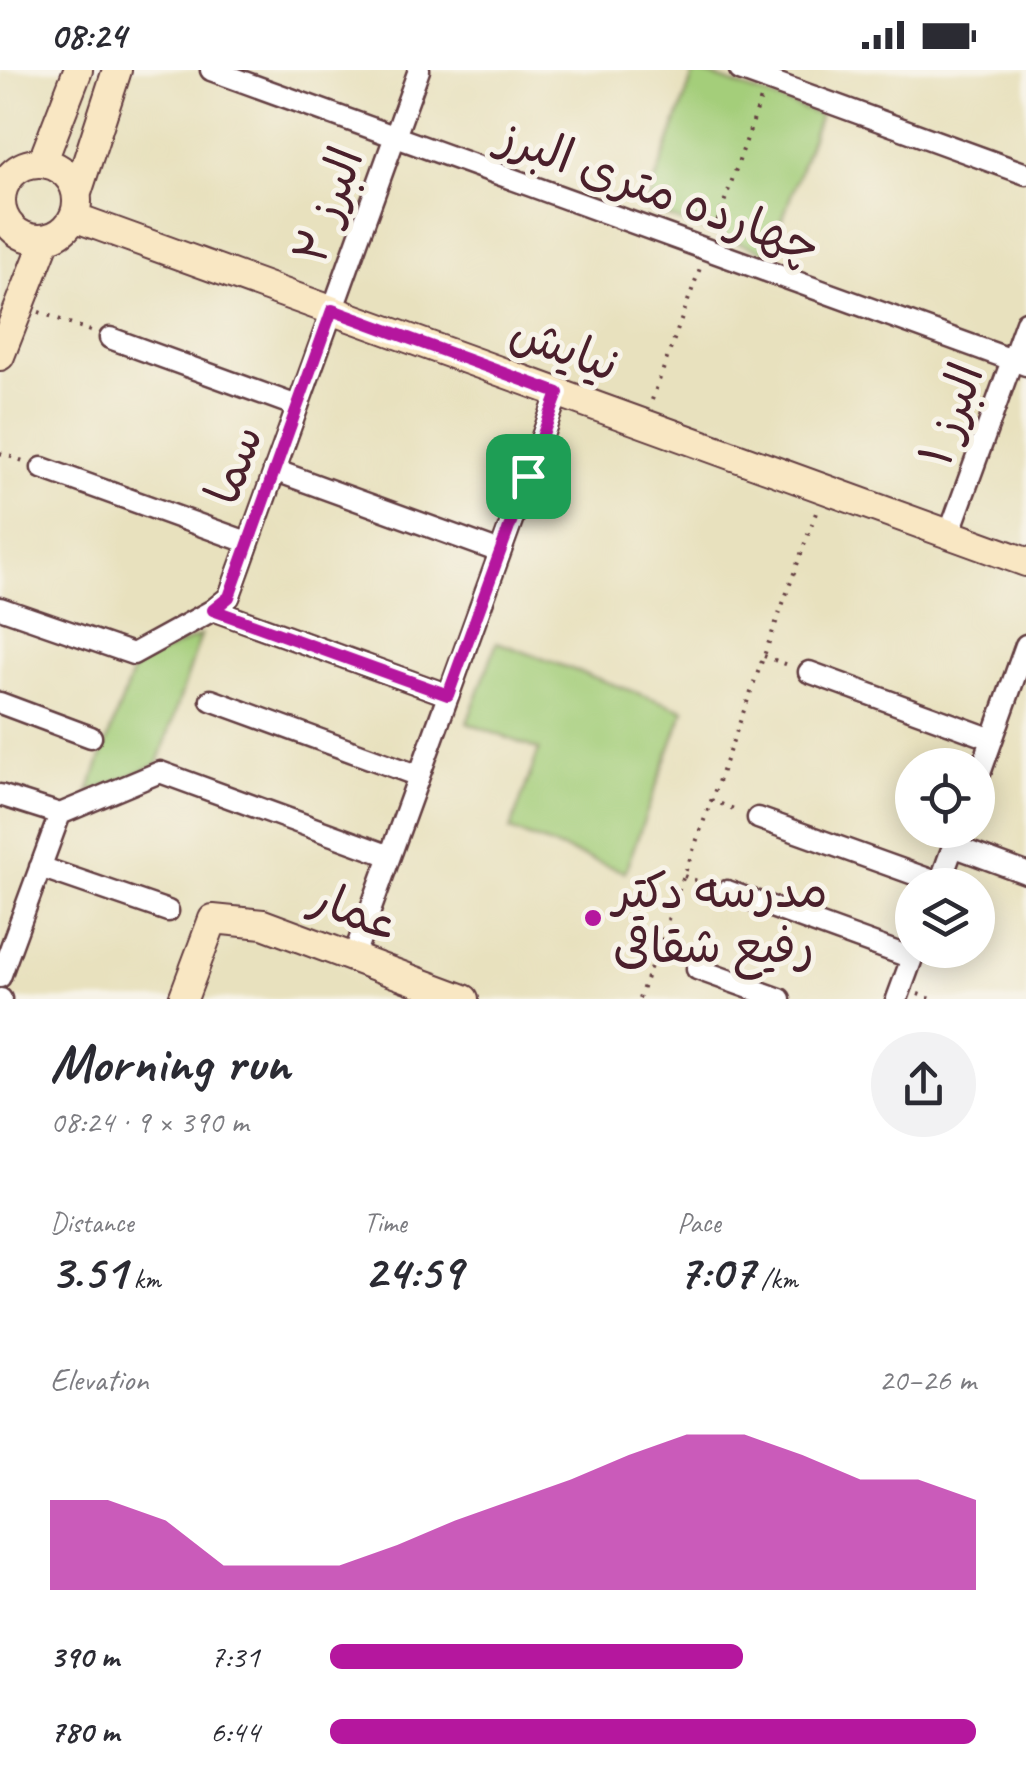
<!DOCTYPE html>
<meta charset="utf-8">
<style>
:root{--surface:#fff;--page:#f2f2f3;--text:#2b2b33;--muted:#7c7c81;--accent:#b5179e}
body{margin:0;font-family:Caveat,"Playpen Sans Arabic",sans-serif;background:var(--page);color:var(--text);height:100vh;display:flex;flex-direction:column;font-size:38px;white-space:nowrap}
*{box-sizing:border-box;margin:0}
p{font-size:32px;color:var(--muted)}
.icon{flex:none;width:55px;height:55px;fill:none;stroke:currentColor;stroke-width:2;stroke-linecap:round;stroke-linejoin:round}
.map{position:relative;height:929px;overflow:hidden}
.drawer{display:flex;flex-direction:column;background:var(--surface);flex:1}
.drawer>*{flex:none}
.tools{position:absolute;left:895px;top:678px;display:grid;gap:20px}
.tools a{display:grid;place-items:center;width:100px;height:100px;border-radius:50%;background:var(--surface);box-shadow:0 5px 25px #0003;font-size:50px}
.pin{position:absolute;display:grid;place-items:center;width:85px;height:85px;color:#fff;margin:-42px;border-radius:20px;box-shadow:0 5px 15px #0006}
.round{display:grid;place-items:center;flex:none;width:105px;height:105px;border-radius:52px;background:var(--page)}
.overview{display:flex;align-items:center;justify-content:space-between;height:170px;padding:0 50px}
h1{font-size:55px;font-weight:800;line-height:75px}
.stats{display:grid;grid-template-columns:repeat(3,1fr);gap:15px;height:170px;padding:10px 50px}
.stats div{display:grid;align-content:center}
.stats b{font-size:50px;font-weight:800}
.stats small{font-size:28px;font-weight:400}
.stats p{font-size:28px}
.chart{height:280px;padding:20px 50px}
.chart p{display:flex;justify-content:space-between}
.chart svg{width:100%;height:180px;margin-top:10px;fill:var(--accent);opacity:.7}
ul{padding:0 50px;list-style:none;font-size:32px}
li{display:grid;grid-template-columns:160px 120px 1fr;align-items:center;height:75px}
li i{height:25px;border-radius:12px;background:var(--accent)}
.status{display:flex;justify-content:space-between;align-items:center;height:70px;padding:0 50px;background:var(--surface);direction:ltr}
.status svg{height:28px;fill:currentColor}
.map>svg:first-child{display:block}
</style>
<div class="status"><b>08:24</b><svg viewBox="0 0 49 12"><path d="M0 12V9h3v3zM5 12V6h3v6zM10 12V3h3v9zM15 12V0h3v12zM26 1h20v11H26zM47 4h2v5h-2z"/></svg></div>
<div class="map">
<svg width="1026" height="929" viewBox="0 0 1026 929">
<rect width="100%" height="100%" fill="#f7f3e8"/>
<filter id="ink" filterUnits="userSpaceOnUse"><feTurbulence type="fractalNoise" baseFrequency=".01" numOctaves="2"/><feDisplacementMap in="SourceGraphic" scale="20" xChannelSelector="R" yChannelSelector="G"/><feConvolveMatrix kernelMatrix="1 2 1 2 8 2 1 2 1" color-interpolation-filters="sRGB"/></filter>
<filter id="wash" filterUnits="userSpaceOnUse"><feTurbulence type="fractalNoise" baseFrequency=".0048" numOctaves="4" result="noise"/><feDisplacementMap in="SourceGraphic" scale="40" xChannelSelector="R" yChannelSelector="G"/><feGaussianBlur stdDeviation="2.25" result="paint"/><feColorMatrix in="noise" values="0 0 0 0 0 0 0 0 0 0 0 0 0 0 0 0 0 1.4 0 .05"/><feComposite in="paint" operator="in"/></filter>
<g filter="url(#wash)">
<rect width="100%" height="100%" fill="#e8e1be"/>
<path fill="#a4ce7a" stroke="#777652" stroke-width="2.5" d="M695,0L820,45L770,184L645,139Z
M201,565L158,694L88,723L135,595Z
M497,572L684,640L625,802L510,760L539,680L467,653Z"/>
</g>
<g filter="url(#ink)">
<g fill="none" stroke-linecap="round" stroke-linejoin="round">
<g stroke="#623c41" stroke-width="25">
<path id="street" d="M211,0L1026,295
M740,0L1026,104
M110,268L297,336
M42,398L247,472
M274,400L500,482
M949,464L1026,252
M0,538L133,584L213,540L229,527L419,0
M213,540L448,625
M809,602L992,669
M211,630L419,706
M0,633L91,667
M978,709L1026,575
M0,725L60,744
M758,748L939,813
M953,776L1026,803
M40,797L168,841
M939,815L959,760
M727,821L912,888
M353,888L558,323
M697,899L780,929
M0,907L60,744L160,702L390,786
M0,929H1
M897,929L915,880"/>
</g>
<g stroke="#623c41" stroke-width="32">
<path id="secondary" d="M42,93L78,0
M1 131a38 38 0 1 1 76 0a38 38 0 1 1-76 0Z
M77,123L117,0
M74,147L1026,492
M0,286L46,169
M183,929L213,849L263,854L464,929"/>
</g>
<path stroke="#623c41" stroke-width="4" stroke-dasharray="2.5 8" stroke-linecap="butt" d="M714,161L761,29
M39,242L91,261
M652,330L700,198
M0,383L23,391
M764,586L791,596
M711,730L739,741
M684,806L708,815
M655,884L678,892
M918,924L932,929
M639,929L817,440"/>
<use href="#street" stroke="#fff" stroke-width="20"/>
<use href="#secondary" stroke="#f9e7c3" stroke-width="28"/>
</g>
</g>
<g fill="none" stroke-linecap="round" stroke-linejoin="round" filter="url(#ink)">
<g stroke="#fff" stroke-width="20">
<path id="route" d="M332,240L558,323L448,625L213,540L229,527Z"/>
</g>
<use href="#route" stroke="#b5179e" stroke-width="12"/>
</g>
<circle fill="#b5179e" stroke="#f7f3e8" stroke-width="4" cx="593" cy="848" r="10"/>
<g text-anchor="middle" stroke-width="10" stroke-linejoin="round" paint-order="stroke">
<g font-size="48" fill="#4a1f2b" stroke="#f7f3e8">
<text transform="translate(660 120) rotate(20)" y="17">چهارده متری البرز</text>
<text transform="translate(327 135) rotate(-70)" y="17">البرز ۲</text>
<text transform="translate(565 277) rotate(20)" y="17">نیایش</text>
<text transform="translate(950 344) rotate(-70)" y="17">البرز ۱</text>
<text transform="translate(233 394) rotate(-70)" y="17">سما</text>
<text transform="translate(356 840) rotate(21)" y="17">عمار</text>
</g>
<g font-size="48" fill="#4a1f2b" stroke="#f7f3e8" text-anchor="start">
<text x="613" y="837">مدرسه دکتر<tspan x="613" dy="55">رفیع شقاقی</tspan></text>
</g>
</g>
</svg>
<div class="tools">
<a><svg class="icon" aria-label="locate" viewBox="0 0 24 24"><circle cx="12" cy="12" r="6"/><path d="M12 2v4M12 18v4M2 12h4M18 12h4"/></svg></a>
<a><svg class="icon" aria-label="layers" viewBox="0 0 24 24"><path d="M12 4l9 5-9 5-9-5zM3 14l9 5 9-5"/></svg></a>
</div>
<div class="pin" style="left:528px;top:406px;background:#1e9e55"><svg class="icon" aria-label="arrive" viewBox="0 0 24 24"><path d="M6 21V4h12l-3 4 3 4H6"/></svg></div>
</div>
<section class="drawer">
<div class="overview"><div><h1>Morning run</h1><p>08:24 · 9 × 390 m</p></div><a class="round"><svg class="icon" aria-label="share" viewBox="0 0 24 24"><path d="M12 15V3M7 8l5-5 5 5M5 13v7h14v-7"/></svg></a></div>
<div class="stats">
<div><p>Distance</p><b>3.51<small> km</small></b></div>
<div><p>Time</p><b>24:59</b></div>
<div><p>Pace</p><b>7:07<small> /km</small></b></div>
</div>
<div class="chart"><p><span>Elevation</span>20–26 m</p>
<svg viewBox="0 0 160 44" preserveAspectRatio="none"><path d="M0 44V22L10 22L20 27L30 38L40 38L50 38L60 33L70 27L80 22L90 17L100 11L110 6L120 6L130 11L140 17L150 17L160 22V44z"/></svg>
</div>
<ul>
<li><b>390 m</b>7:31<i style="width:64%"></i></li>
<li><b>780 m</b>6:44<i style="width:100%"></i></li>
</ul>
</section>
